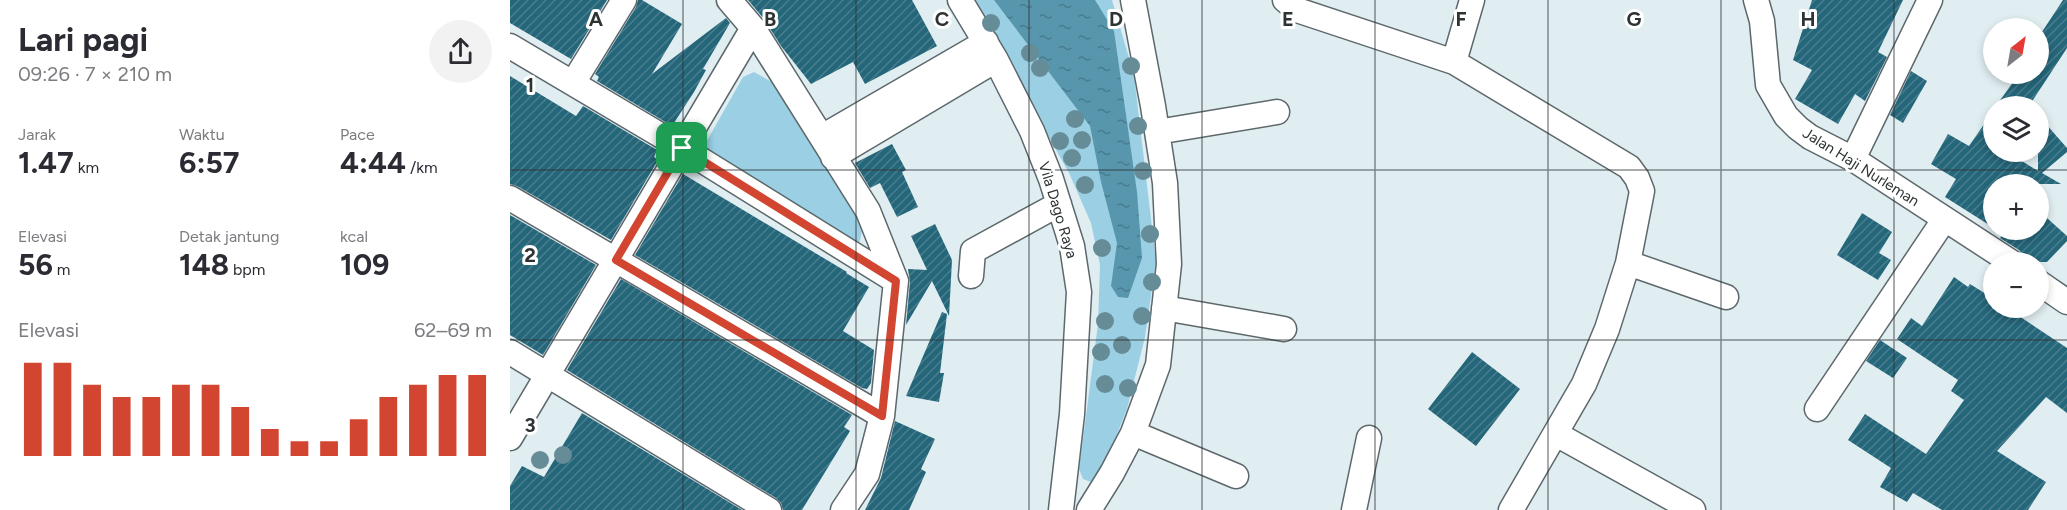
<!DOCTYPE html>
<html lang="id">
<meta charset="utf-8">
<style>
:root{--surface:#fff;--page:#f2f2f3;--text:#2b2b33;--muted:#7c7c81;--accent:#d24631}
body{margin:0;font-family:Figtree,sans-serif;background:var(--page);color:var(--text);height:100vh;display:flex;flex-direction:column;font-size:22px;white-space:nowrap}
*{box-sizing:border-box;margin:0}
p{font-size:20px;color:var(--muted)}
.icon{flex:none;width:33px;height:33px;fill:none;stroke:currentColor;stroke-width:2;stroke-linecap:round;stroke-linejoin:round}
.map{position:relative;flex:1;overflow:hidden}
.panel{display:flex;flex-direction:column;background:var(--surface);width:510px}
.panel>*{flex:none}
.needle{width:39px;rotate:31deg}
.buttons{position:absolute;left:1473px;top:18px;display:grid;gap:12px}
.buttons a{display:grid;place-items:center;width:66px;height:66px;border-radius:50%;background:var(--surface);box-shadow:0 3px 9px #0003;font-size:30px}
.pin{position:absolute;display:grid;place-items:center;width:51px;height:51px;color:#fff;margin:-26px;border-radius:12px;box-shadow:0 3px 9px #0006}
.round{display:grid;place-items:center;flex:none;width:63px;height:63px;border-radius:32px;background:var(--page)}
.headline{display:flex;align-items:center;justify-content:space-between;height:102px;padding:0 18px}
h1{font-size:33px;font-weight:700;line-height:45px}
.figures{display:grid;grid-template-columns:repeat(3,1fr);gap:9px;height:102px;padding:6px 18px}
.figures div{display:grid;align-content:center}
.figures b{font-size:30px;font-weight:700}
.figures small{font-size:16px;font-weight:400}
.figures p{font-size:16px}
.chart{height:168px;padding:12px 18px}
.chart p{display:flex;justify-content:space-between}
.chart svg{width:100%;height:108px;margin-top:6px;stroke:var(--accent);stroke-width:6}
main{display:flex;flex:1;min-height:0}
.map>svg:first-child{display:block}
</style>
<main>
<section class="panel">
<div class="headline"><div><h1>Lari pagi</h1><p>09:26 · 7 × 210 m</p></div><a class="round"><svg class="icon" aria-label="share" viewBox="0 0 24 24"><path d="M12 15V3M7 8l5-5 5 5M5 13v7h14v-7"/></svg></a></div>
<div class="figures">
<div><p>Jarak</p><b>1.47<small> km</small></b></div>
<div><p>Waktu</p><b>6:57</b></div>
<div><p>Pace</p><b>4:44<small> /km</small></b></div>
</div>
<div class="figures">
<div><p>Elevasi</p><b>56<small> m</small></b></div>
<div><p>Detak jantung</p><b>148<small> bpm</small></b></div>
<div><p>kcal</p><b>109</b></div>
</div>
<div class="chart"><p><span>Elevasi</span>62–69 m</p>
<svg viewBox="0 0 160 44" preserveAspectRatio="none"><path d="M5 44V6M15 44V6M25 44V15M35 44V20M45 44V20M55 44V15M65 44V15M75 44V24M85 44V33M95 44V38M105 44V38M115 44V29M125 44V20M135 44V15M145 44V11M155 44V11"/></svg>
</div>
</section>
<div class="map">
<svg width="1557" height="510" viewBox="0 0 1557 510">
<defs>
<pattern id="water-ripples" width="26" height="14" patternUnits="userSpaceOnUse" patternTransform="scale(1.5)"><rect width="26" height="14" fill="#5796ac"/><path d="M2 4q2-2 4 0t4 0M15 11q2-2 4 0t4 0" fill="none" stroke="#487b8d"/></pattern>
<pattern id="building-hatch" width="6" height="6" patternUnits="userSpaceOnUse" patternTransform="scale(1.5)"><rect width="6" height="6" fill="#24667a"/><path d="M-1 1l2-2M0 6l6-6M5 7l2-2" fill="none" stroke="#4b7d8c"/></pattern>
</defs>
<rect width="100%" height="100%" fill="#e0edf1"/>
<path fill="#9bd0e4" d="M462,0H602L624,75L646,261L635,337L617,409L590,477L581,482L573,479L569,469L588,324L590,265L581,223L559,173Z
M244,72L262,82L353,225L350,241L341,247L190,153L233,77Z"/>
<path fill="url(#water-ripples)" d="M484,0H585L604,31L627,192L632,258L618,298L608,297L601,286L607,243L591,182L580,126Z"/>
<path fill="url(#building-hatch)" d="M0,0H97L61,59L0,23Z
M128,0H132L172,24L142,74L216,18L220,23L193,69L196,70L184,92L162,126L87,81L89,77L85,74L126,7Z
M238,0H402L427,46L355,84L343,62L301,84L271,46L254,19Z
M1302,0H1393L1368,52L1377,57L1355,101L1345,94L1328,124L1285,99L1302,70L1283,60Z
M1553,0H1557V48L1519,106H1486L1509,74H1528V38Z
M1401,71L1417,81L1393,123L1380,115Z
M0,76L66,116L73,106L147,150L144,157L148,160L101,240L7,186L0,184Z
M1484,110V152H1497L1528,171V115L1557,148V152L1532,173L1551,184H1484V228L1435,197L1446,179L1421,164L1438,134L1459,146Z
M382,144L396,170L392,172L408,207L387,217L370,183L360,188L345,163Z
M173,174L337,272L336,273L359,287L333,331L364,350L361,383L357,389L352,388L125,255Z
M1528,210L1557,236V241L1537,262H1515L1514,256L1509,250L1490,238L1495,230H1528Z
M1352,213L1382,232L1369,253L1381,260L1368,280L1327,255Z
M0,215L86,265L33,355L0,335Z
M425,224L442,260L439,316L422,281L396,325L400,282L398,269L417,270L401,236Z
M1444,277L1458,287L1460,284L1484,299V308H1497L1557,348V413L1536,397L1487,451L1536,482L1518,510H1432L1403,493L1397,502L1370,487L1381,468L1338,440L1355,414L1416,454L1454,400L1441,391L1448,380L1387,339L1401,318L1412,326Z
M111,279L342,415L334,427L340,431L292,510H273L271,503L266,498L57,370Z
M432,312L437,314L430,373H434L429,402L396,396Z
M1370,340L1397,358L1383,378L1356,361Z
M962,352L1010,389L966,446L918,409Z
M72,413L232,510H0V486L12,466L34,477Z
M385,421L425,439L411,469L416,472L399,510H355L371,478Z"/>
<g fill="none" stroke-linecap="round" stroke-linejoin="round">
<g stroke="#5d686c" stroke-width="27">
<path id="minor" d="M219,0L243,28L358,211L386,281L372,416L357,474L333,510
M450,0L486,60L522,131L541,179L562,246L569,292L562,414L551,510
M775,0L787,10L944,62L1119,167L1127,178L1132,191L1118,263L1097,329L1074,384L1001,510
M1246,0L1252,21L1258,85L1276,116L1288,128L1300,137L1343,159L1501,262
M0,46L172,148L386,281
M944,62L962,0
M63,83L114,0
M647,132L767,112
M312,137L476,42
M323,157L486,60
M1343,159L1420,0
M0,198L372,416
M1118,263L1216,297
M461,276L463,251L549,204
M1528,282L1557,302
M654,308L774,329
M0,352L259,510
M1307,409L1434,220
M623,433L726,476
M1046,434L1183,510
M0,438L243,28
M579,510L602,473L623,433L648,365L659,264L655,183L643,106L623,0
M844,510L859,438"/>
</g>
<use href="#minor" stroke="#fff" stroke-width="24"/>
</g>
<g fill="#658c97">
<circle cx="481" cy="23" r="9"/>
<circle cx="520" cy="53" r="9"/>
<circle cx="621" cy="66" r="9"/>
<circle cx="530" cy="68" r="9"/>
<circle cx="565" cy="119" r="9"/>
<circle cx="628" cy="126" r="9"/>
<circle cx="572" cy="140" r="9"/>
<circle cx="550" cy="141" r="9"/>
<circle cx="562" cy="158" r="9"/>
<circle cx="633" cy="171" r="9"/>
<circle cx="575" cy="185" r="9"/>
<circle cx="640" cy="234" r="9"/>
<circle cx="592" cy="248" r="9"/>
<circle cx="642" cy="282" r="9"/>
<circle cx="632" cy="316" r="9"/>
<circle cx="595" cy="321" r="9"/>
<circle cx="612" cy="345" r="9"/>
<circle cx="591" cy="352" r="9"/>
<circle cx="595" cy="384" r="9"/>
<circle cx="618" cy="388" r="9"/>
<circle cx="53" cy="455" r="9"/>
<circle cx="30" cy="460" r="9"/>
</g>
<g fill="none" stroke-linecap="round" stroke-linejoin="round">
<g stroke="#fff" stroke-width="12">
<path id="route" d="M172,148L386,281L372,416L106,260Z"/>
</g>
<use href="#route" stroke="#d24631" stroke-width="8"/>
</g>
<path fill="none" stroke="#2d3233" stroke-width="1.5" stroke-opacity="0.55" d="M173,0V510M346,0V510M519,0V510M692,0V510M865,0V510M1038,0V510M1211,0V510M1384,0V510M0,170H1557M0,340H1557"/>
<g text-anchor="middle" stroke-width="6" stroke-linejoin="round" paint-order="stroke">
<g font-size="15" fill="#2d3233" stroke="#fff">
<text transform="translate(1351 167) rotate(32)" y="5">Jalan Haji Nurleman</text>
<text transform="translate(548 210) rotate(73)" y="5">Vila Dago Raya</text>
</g>
</g>
<g font-size="20" text-anchor="middle" font-weight="bold" fill="#2d3233" stroke="#fff" stroke-width="6" stroke-linejoin="round" paint-order="stroke">
<text x="86" y="26">A</text>
<text x="260" y="26">B</text>
<text x="432" y="26">C</text>
<text x="606" y="26">D</text>
<text x="778" y="26">E</text>
<text x="951" y="26">F</text>
<text x="1124" y="26">G</text>
<text x="1298" y="26">H</text>
<text x="20" y="92">1</text>
<text x="20" y="262">2</text>
<text x="20" y="432">3</text>
</g>
</svg>
<div class="buttons">
<a><svg class="needle" viewBox="-14 -14 28 28"><path d="M0-13l5 13h-10z" fill="#e53935"/><path d="M0 13l5-13h-10z" fill="#7c7c81"/></svg></a>
<a><svg class="icon" aria-label="layers" viewBox="0 0 24 24"><path d="M12 4l9 5-9 5-9-5zM3 14l9 5 9-5"/></svg></a>
<a>+</a>
<a>−</a>
</div>
<div class="pin" style="left:172px;top:148px;background:#1e9e55"><svg class="icon" aria-label="arrive" viewBox="0 0 24 24"><path d="M6 21V4h12l-3 4 3 4H6"/></svg></div>
</div>
</main>
